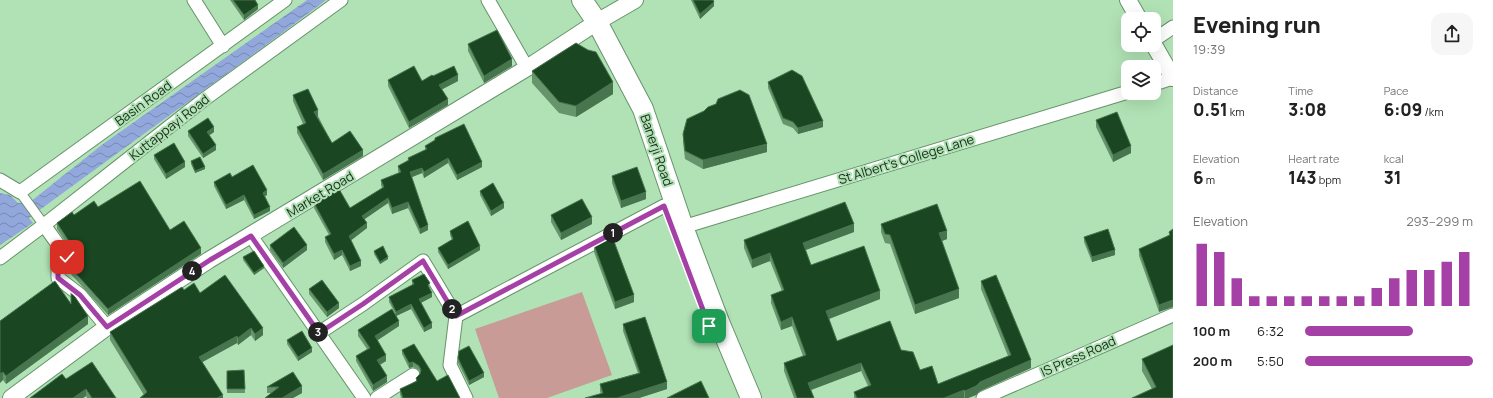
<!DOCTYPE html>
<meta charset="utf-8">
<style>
:root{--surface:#fff;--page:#f6f6f6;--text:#222;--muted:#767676;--accent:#a440a6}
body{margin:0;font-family:Manrope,sans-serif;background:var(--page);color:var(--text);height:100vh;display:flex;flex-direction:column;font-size:15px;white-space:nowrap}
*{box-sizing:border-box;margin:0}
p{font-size:13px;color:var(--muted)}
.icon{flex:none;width:22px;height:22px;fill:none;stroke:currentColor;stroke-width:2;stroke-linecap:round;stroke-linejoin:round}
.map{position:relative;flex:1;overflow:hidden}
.sheet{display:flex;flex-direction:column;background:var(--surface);width:320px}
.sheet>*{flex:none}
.controls{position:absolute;left:1121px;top:12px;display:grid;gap:8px}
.controls a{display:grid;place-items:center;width:40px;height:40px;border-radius:8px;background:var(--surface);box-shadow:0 4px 16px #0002;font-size:20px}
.pin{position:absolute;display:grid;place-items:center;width:34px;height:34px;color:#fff;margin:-17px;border-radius:8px;box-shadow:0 2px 6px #0006}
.km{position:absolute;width:20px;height:20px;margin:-10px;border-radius:50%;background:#222;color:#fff;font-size:11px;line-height:20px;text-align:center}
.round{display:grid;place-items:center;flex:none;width:42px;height:42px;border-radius:12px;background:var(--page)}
.head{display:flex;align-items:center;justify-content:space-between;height:68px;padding:0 20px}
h1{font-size:22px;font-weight:800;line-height:30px}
.metrics{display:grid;grid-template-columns:repeat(3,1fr);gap:6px;height:68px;padding:4px 20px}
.metrics div{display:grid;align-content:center}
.metrics b{font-size:17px;font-weight:800}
.metrics small{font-size:11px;font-weight:400}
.metrics p{font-size:11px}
.chart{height:112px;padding:8px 20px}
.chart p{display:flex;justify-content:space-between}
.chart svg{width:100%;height:72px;margin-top:4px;stroke:var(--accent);stroke-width:6}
ul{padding:0 20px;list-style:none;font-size:13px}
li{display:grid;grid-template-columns:64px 48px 1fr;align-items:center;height:30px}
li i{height:10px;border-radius:5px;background:var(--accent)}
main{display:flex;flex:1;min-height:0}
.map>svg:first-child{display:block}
</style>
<main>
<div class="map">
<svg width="1173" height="398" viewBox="0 0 1173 398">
<defs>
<pattern id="water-waves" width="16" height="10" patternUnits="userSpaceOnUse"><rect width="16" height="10" fill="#92a8dc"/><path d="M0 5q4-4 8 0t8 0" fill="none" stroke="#7689b2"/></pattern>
</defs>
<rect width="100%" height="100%" fill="#b1e2b5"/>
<path fill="#c89b96" d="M582,292L612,375L547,398H499L475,329Z"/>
<path fill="url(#water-waves)" d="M307,0H326C232,71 136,139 41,209L29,218L33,223L0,245V193L10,195L18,203L30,202L103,144Z"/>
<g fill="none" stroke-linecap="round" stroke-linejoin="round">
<g stroke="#66936a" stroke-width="11">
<path id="pedestrian" d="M20,192L44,225"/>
</g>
<g stroke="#66936a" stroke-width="15">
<path id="minor" d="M194,0L223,46
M488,0L527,68
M1154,40L1173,27
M1154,84L1173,78
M0,180L20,192L285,0
M44,225L67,257L58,264V278L80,295L107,327
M683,227L1128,92
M251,236L364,398
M0,258L44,225L202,101L341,0
M456,316L664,206
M319,333L363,304L423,261L456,316L450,365L466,398
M377,398L413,375
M983,398L1173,315"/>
</g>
<g stroke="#66936a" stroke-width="18">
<path id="tertiary" d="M1128,0L1139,19
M1154,45L1173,78
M11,398L107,327L209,260L527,68L597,22L635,0"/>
</g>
<g stroke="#66936a" stroke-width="22">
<path id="primary" d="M582,0L597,22L643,109L683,227L719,322L751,398"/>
</g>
<use href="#pedestrian" stroke="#fff" stroke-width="9"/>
<use href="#minor" stroke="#fff" stroke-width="13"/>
<use href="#tertiary" stroke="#fff" stroke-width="16"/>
<use href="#primary" stroke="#fff" stroke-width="20"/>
</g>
<path fill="#66946b" d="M230,0H255L258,9L244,20Z
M691,0H713L714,6L700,19Z
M468,44L512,66L484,83L468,51Z
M532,71L613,94L576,117L559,113L532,83Z
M433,76L458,81L442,89L448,105L409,128L388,86V80L422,81Z
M768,82L823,127L798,134L793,128L783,124L768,88Z
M293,95L318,116L332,143L363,156L323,180L297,133V127L303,124L293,101Z
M1096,120L1131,153L1113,162L1096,127Z
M188,131L214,132L209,135L216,150L203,158L188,136Z
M683,134L767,152L703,169L685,159L683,142Z
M435,138L482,167L457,180L448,163L424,178L422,173L411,177L428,230L420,234L408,208L392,214L388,203L364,219L367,228L351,240L361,266L350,271L342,255L334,260L325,242V237L329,235L314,208V203L350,208L382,188L381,185V180L399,173L398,171V166L408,161V158L425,150V146L435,141Z
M154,155L185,167L166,179L154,159Z
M191,161L205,169L195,173L191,164Z
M612,176L646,199L621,208L612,183Z
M232,177L267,195L265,196L270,211L254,219L244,200L226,209L214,186V182Z
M480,191L504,208L491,216L480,195Z
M98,207L170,230L201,254L108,315L69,272V260L74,254L57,229V223L74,215Z
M551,215L592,224L561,240L551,222Z
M881,224L947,239L942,241L959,298L915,314L890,244L885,243L881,232Z
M1173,229L1159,312L1139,256V249L1169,235V232Z
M450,231L480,250L448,269L438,252V248L452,240L450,235Z
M854,232L805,250L811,265L880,299L829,319L837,341L901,350L920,370L938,384L1008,356L981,289V281L1031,368L980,391L976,395L968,398H854V392L868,386L861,371L811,390L814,398H794L784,371V363L803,356L792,326L781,330L771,303V295L782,291L770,261L752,268L744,248V240Z
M1084,237L1115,255L1092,262L1084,242Z
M270,245L307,250L283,268L270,250Z
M594,245L634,302L615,309L594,252Z
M374,251L388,259L380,264L374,254Z
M243,257L264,268L254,275L243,260Z
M412,280L430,288H429L432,297L420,303L432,328L424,332L411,309L396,316L399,326L377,340L386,361L380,365L387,382L373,391L356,361V356L367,349L358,336V330L395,313L389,302V297L412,285Z
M309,289L339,308L327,317L309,294Z
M184,290L200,293L263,335L255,341L251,335L238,345L237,343L202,362L223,398L144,395L110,340V332Z
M71,291L88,324L6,384L3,380L0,321L71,303Z
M623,324L667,389L639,398H585L601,394L600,391V384L638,373L623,331Z
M287,340L312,352L298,361L287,344Z
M402,350L437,381L460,398H401L400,394V389L416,382V378L420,373L419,370L413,367L409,368L402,354Z
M458,358L484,377L469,385L458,363Z
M1142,359L1173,398L1152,389L1142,371Z
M244,370L245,393H227V371Z
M293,372L302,393L293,398H265L271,393H267V387Z
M66,379L116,398H87L86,396L83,398H30Z"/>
<path fill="#47754d" d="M714,2V6L700,19V14Z
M258,5V9L244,20V15Z
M512,59V66L484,83V76Z
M458,75V81L439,91V85Z
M613,82V94L576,117V106Z
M448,99V105L409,128V122Z
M318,110V116L314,118V112Z
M823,121V127L798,134V128Z
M214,127V132L207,137V132Z
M767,144V152L703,169V160Z
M216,145V150L203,158V154Z
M1131,146V153L1113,162V155Z
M363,150V156L323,180V174Z
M448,158V163L424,178V172Z
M185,162V167L166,179V174Z
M482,162V167L457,180V175Z
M205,167V169L195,173V171Z
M422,168V173L410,178V172Z
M267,190V195L263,197V193Z
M646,192V199L621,208V201Z
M244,195V200L226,209V205Z
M388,198V203L362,221V216Z
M408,202V208L392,214V208Z
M504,203V208L491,216V211Z
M270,207V211L254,219V215Z
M592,217V224L561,240V233Z
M367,223V228L349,242V236Z
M854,224V232L803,251V243Z
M428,225V230L420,234V229Z
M947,231V239L939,242V233Z
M307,245V250L283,268V263Z
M480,246V250L448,269V265Z
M201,248V254L108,315V309Z
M342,250V255L334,260V254Z
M1115,250V255L1092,262V257Z
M770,253V261L752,268V260Z
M388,257V259L380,264V262Z
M361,261V266L350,271V266Z
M264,266V268L254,275V273Z
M959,289V298L915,314V305Z
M880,291V299L826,320V311Z
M432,293V297L419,304V299Z
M634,295V302L615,309V302Z
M1173,300V307L1159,312V305Z
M339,303V308L327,317V312Z
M411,304V309L396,316V312Z
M88,316V324L6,384V376Z
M792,317V326L781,330V322Z
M399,321V326L375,342V336Z
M432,323V328L424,332V328Z
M251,328V335L238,345V338Z
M263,328V335L255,341V334Z
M237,336V343L199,364V357Z
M312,348V352L298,361V357Z
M386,355V361L377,366V360Z
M1031,360V368L980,391L976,395L968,398H965V391L980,382Z
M413,362V367L409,368V363Z
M861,363V371L808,391V383Z
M3,372V380L0,383V374Z
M484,373V377L469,385V381Z
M387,376V382L373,391V385Z
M667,382V389L639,398H617Z
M302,386V393L293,398H282Z
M86,389V396L83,398H73Z
M964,390V398H944Z
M223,395V398H217Z"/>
<path fill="#1a4621" stroke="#47754d" d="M233,0H255L258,5L244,15Z
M693,0H713L714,2L700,14Z
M497,30L512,59L484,76L468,44Z
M576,43L588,50L596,52L613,82L576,106L559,102L532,71Z
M414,66L422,81L432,75L433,76L454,66L458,75L439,85L448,99L409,122L388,80Z
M792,70L802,76L823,121L798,128L793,122L783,118L768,82Z
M308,89L318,110L314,112L332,143L350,131L363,150L323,174L297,127L306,123L293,95Z
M740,90L749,95L767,144L703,160L685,151L683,134L687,119L704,111L708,107L716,104L718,99Z
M1117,112L1131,146L1113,155L1096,120Z
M208,118L214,127L207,132L216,145L203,154L188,131Z
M464,124L482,162L457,175L448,158L424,172L422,168L410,172L428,225L420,229L408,202L392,208L388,198L362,216L367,223L349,236L361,261L350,266L342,250L334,254L325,237L331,234L314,203L339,189L350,208L384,187L381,180L401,172L398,166L409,160L408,158L427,149L425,146L435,140V138Z
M174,143L185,162L166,174L154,155Z
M200,157L205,167L195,171L191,161Z
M253,165L267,190L263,193L270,207L254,215L244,195L226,205L214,182L230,173L232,177Z
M637,167L646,192L621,201L612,176Z
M140,181L170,230L184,221L201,248L108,309L69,266V260L76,252L57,223L72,212L74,215L94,201L98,207Z
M493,183L504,203L491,211L480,191Z
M582,199L592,217L561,233L551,215Z
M845,202L854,224L803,243L811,265L864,246L880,291L826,311L837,341L890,321L901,350L913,352L920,370L932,366L938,384L1011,355L981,281L996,275L1031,360L980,382L976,386L965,391L964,390L944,398H857L854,392L871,385L861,363L808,383L814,398H797L784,363L806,355L792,317L781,322L771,295L784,290L770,253L752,260L744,240Z
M937,204L947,231L939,233L959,289L915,305L890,235L885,234L881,224Z
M468,221L480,246L448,265L438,248L453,239L450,231Z
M294,227L307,245L283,263L270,245Z
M1108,229L1115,250L1092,257L1084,237Z
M1173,229V300L1159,305L1139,249L1170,235L1169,232Z
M612,236L634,295L615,302L594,245Z
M383,246L388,257L380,262L374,251Z
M254,251L264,266L254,273L243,257Z
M424,274L430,283L428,285L432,293L419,299L432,323L424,328L411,304L396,312L389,297L414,284L412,280Z
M225,275L263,328L255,334L251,328L238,338L237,336L199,357L223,395L217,398H140L147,392L110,332L182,287L184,290L194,283L200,293Z
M322,280L339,303L327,312L309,289Z
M55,281L71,304V291L88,316L6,376L3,372L0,374V321Z
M392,309L399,321L375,336L386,355L377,360L387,376L373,385L356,356L370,348L358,330Z
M645,317L667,382L617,398H585L603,393L600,384L640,373L623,324Z
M302,331L312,348L298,357L287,340Z
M414,344L437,381L448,375L460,398H403L400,389L417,381L416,378L420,374L421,370L419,366L413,362L409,363L402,350Z
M1173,345V398H1132L1156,387L1142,359Z
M469,346L484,373L469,381L458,358L459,351Z
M92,362L116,398H92L86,389L73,398H30L62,374L66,379Z
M244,370L245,389H227V371Z
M293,372L302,386L282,398H265L279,387H267Z
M701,381L709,398H667Z"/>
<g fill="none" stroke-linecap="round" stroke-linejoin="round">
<g stroke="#fff" stroke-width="8">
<path id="route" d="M67,257L58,264V278L80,295L107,327L210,260L251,236L319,333L363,304L423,261L456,316L664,206L709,326"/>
</g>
<use href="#route" stroke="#a440a6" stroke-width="5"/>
</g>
<g text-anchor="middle" stroke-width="4" stroke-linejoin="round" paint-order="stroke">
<g font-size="13" fill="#182b1a" stroke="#b1e2b5">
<text transform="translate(143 103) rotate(-36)" y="5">Basin Road</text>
<text transform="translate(169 127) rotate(-38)" y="5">Kuttappayi Road</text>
<text transform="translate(657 150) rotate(71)" y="5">Banerji Road</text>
<text transform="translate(906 159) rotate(-17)" y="5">St Albert's College Lane</text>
<text transform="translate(320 194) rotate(-31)" y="5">Market Road</text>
<text transform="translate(1078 356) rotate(-24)" y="5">IS Press Road</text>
</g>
</g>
</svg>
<div class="controls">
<a><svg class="icon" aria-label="locate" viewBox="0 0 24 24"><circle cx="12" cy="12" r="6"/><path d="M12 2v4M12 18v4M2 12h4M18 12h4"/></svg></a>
<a><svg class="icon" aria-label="layers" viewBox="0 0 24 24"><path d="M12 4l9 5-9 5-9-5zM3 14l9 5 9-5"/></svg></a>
</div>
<div class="pin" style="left:709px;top:326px;background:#1e9e55"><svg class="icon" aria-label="arrive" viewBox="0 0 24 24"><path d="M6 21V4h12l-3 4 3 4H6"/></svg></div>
<div class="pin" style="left:67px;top:257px;background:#d93025"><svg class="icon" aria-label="check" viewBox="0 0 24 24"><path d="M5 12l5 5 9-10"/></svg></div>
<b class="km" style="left:613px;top:233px">1</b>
<b class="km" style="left:452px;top:309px">2</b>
<b class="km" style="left:318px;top:332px">3</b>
<b class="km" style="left:192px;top:271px">4</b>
</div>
<section class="sheet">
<div class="head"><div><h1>Evening run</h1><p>19:39</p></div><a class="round"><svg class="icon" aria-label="share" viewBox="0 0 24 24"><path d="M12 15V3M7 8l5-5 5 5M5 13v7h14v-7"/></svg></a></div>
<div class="metrics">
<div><p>Distance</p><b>0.51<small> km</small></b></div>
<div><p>Time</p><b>3:08</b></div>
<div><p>Pace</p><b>6:09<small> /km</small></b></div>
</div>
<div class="metrics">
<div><p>Elevation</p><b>6<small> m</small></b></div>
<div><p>Heart rate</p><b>143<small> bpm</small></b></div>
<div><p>kcal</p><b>31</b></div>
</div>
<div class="chart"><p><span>Elevation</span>293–299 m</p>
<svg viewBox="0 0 160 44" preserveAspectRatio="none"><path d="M5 44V6M15 44V11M25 44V27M35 44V38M45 44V38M55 44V38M65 44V38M75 44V38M85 44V38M95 44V38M105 44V33M115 44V27M125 44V22M135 44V22M145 44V17M155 44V11"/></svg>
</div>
<ul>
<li><b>100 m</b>6:32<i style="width:64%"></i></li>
<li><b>200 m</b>5:50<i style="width:100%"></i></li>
</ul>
</section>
</main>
